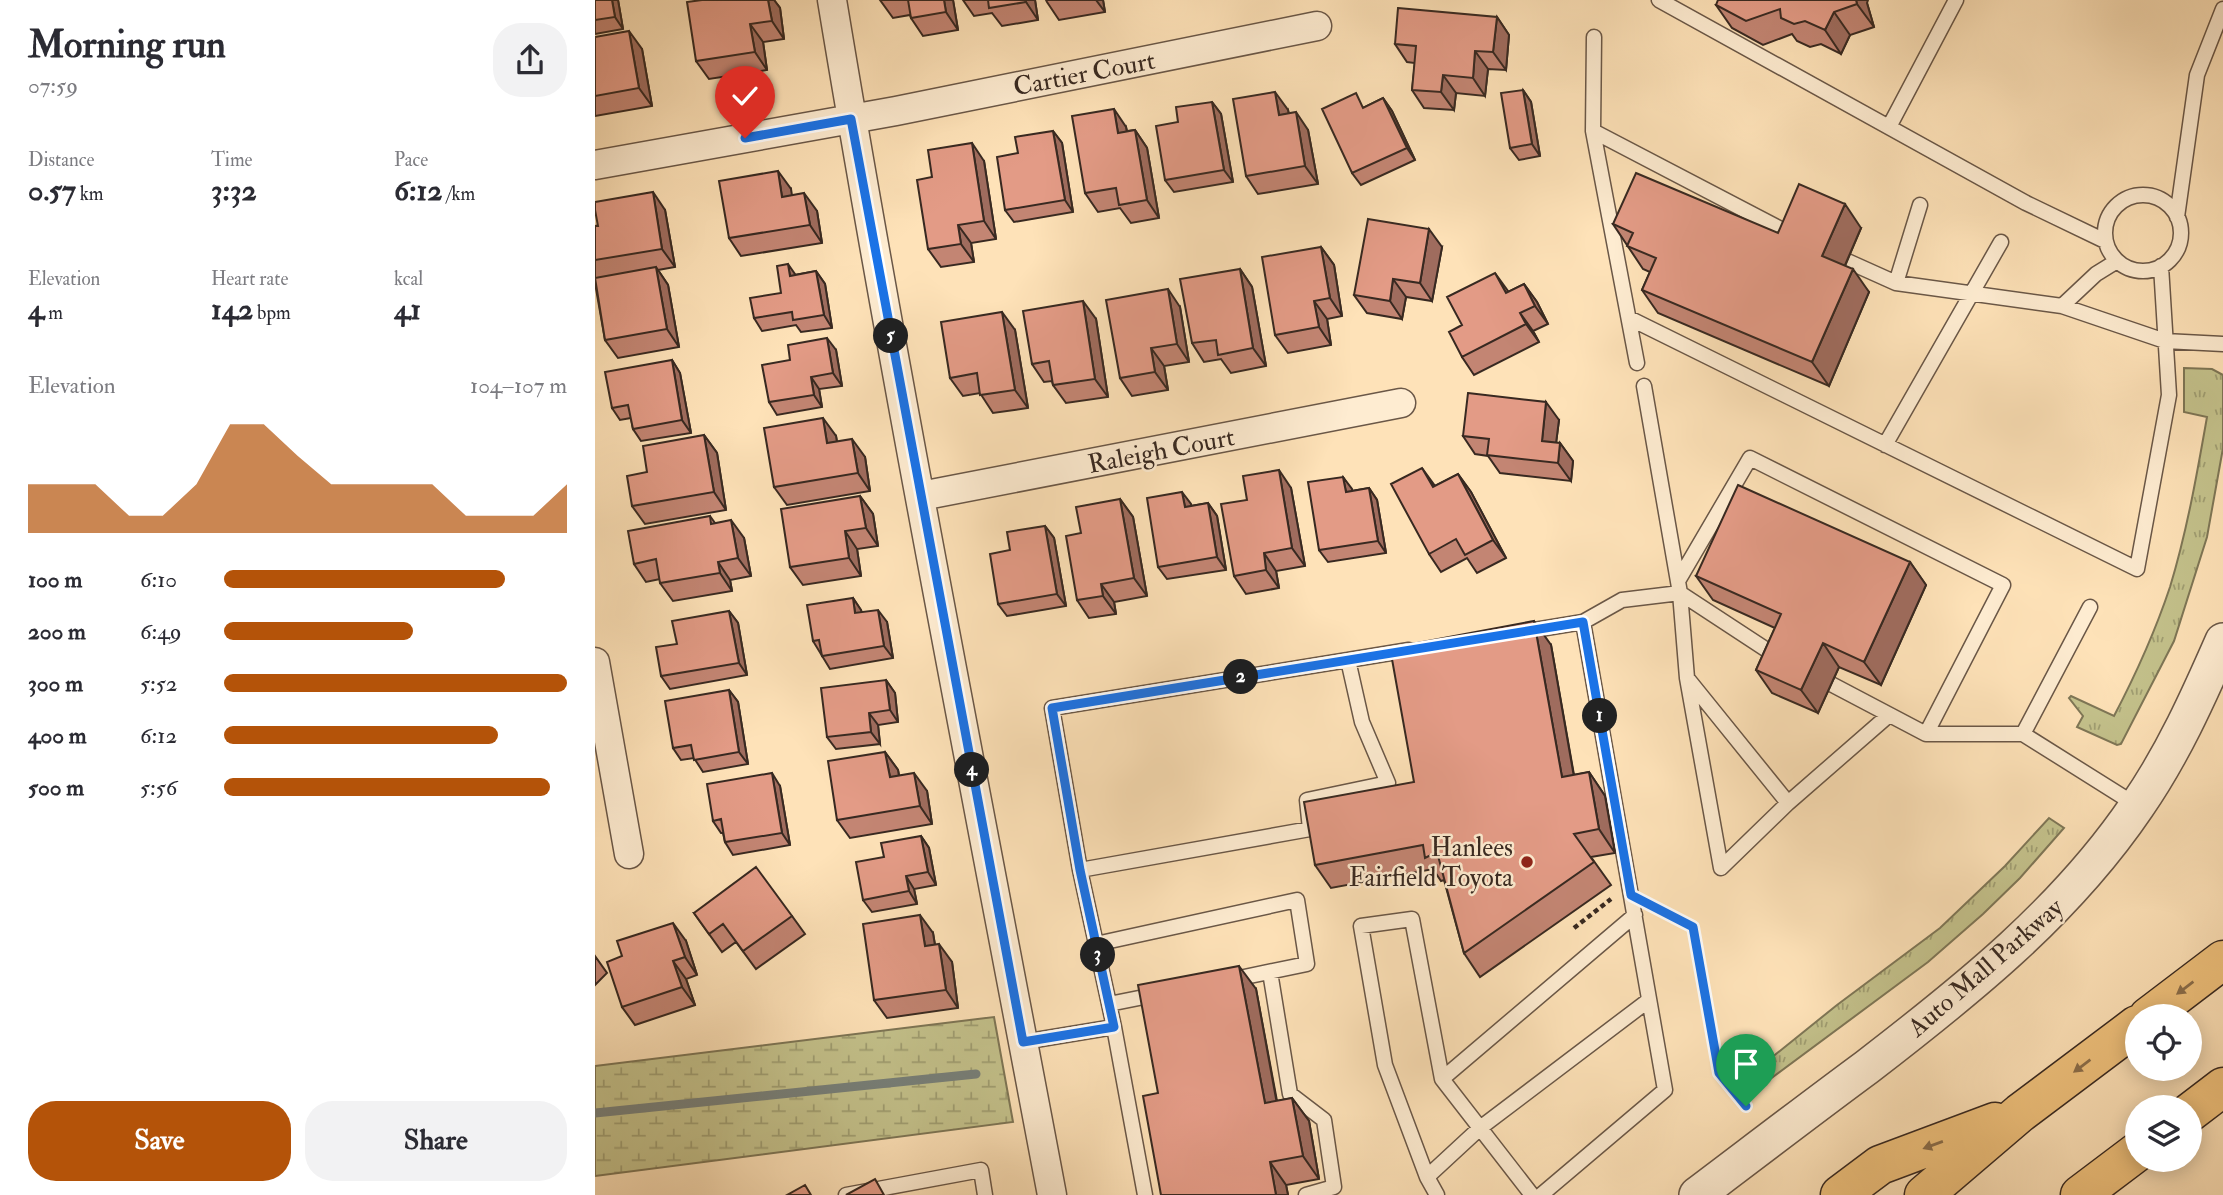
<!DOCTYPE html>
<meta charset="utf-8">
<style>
:root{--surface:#fff;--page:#f2f2f3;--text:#2b2b33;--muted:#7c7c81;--accent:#b45309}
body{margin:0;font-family:"IM FELL Double Pica",serif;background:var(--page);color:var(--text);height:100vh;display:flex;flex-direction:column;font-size:26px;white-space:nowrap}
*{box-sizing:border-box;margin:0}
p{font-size:23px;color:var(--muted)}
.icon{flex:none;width:38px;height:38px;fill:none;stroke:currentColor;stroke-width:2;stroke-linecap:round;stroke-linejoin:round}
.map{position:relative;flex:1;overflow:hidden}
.details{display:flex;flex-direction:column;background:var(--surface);width:595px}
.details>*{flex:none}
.controls{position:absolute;left:1530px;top:1004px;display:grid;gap:14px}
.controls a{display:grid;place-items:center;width:77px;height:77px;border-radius:50%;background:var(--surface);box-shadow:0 4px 18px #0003;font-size:35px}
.pin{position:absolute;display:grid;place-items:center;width:60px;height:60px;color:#fff;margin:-72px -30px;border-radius:50% 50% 50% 0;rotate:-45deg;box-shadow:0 0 7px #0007}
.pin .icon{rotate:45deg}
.km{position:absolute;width:35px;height:35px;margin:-18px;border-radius:50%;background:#222;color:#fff;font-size:19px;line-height:35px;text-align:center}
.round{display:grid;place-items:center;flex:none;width:74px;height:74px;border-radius:28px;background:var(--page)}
.head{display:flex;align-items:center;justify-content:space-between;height:119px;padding:0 28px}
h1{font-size:38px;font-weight:800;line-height:52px}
.metrics{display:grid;grid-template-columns:repeat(3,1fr);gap:10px;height:119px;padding:7px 28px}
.metrics div{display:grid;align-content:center}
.metrics b{font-size:30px;font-weight:800}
.metrics small{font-size:19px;font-weight:400}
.metrics p{font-size:19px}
.chart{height:196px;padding:14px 28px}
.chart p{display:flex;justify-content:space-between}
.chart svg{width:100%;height:126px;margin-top:7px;fill:var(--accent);opacity:.7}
.primary-button{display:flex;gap:14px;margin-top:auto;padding:14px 28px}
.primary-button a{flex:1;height:80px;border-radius:28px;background:var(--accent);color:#fff;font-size:28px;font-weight:800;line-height:80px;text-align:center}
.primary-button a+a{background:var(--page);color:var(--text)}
ul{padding:0 28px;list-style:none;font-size:23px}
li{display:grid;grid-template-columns:112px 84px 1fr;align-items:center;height:52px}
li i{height:18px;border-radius:9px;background:var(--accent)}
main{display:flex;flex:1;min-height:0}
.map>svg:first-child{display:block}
</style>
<main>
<section class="details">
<div class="head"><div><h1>Morning run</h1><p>07:59</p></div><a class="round"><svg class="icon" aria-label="share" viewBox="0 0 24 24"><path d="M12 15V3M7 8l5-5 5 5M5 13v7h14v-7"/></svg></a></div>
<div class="metrics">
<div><p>Distance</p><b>0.57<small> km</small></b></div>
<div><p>Time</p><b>3:32</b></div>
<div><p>Pace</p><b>6:12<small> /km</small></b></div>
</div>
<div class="metrics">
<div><p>Elevation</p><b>4<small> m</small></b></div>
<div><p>Heart rate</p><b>142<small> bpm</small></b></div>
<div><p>kcal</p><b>41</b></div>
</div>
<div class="chart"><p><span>Elevation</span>104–107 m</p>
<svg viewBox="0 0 160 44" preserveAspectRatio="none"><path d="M0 44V27L10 27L20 27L30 38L40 38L50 27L60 6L70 6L80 17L90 27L100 27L110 27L120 27L130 38L140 38L150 38L160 27V44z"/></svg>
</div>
<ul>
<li><b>100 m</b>6:10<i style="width:82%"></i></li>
<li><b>200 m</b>6:49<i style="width:55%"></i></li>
<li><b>300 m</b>5:52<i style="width:100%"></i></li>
<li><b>400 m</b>6:12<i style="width:80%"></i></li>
<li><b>500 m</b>5:56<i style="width:95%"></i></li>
</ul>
<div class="primary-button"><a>Save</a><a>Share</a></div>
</section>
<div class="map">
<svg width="1628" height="1195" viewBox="0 0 1628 1195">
<defs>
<pattern id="grass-tufts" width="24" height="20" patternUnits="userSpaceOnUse" patternTransform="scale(1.75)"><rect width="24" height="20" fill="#c4c28c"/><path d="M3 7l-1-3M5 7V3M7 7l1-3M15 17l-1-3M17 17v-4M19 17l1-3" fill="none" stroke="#a09e72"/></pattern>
<pattern id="wetland-marsh" width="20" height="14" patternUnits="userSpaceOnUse" patternTransform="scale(1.75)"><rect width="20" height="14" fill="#c4c28c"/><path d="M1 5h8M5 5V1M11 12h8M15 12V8" fill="none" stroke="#a09e72"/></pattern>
</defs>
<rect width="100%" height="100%" fill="#fee2b8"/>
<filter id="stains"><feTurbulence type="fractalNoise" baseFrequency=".00286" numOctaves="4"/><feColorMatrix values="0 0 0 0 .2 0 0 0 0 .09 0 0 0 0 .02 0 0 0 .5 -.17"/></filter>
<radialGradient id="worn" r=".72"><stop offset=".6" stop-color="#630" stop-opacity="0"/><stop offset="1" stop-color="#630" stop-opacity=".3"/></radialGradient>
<path fill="url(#grass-tufts)" stroke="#7e7656" stroke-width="2" d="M1589,368L1617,369L1628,375V448L1612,537L1579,641L1526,744L1522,745L1482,727L1488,716L1474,698L1476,696L1519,716C1541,674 1560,632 1575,587C1592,531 1602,474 1612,417L1589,412Z
M1454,818L1469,828L1425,878L1388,914L1333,962L1151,1097L1140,1087L1242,1005L1345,928L1410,866Z"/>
<path fill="url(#wetland-marsh)" stroke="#7e7656" stroke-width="2" d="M399,1017L418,1122L0,1176V1066Z"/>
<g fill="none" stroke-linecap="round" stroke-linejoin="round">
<path stroke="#78817b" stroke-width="9" d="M0,1113L381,1074"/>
<g stroke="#6a5747" stroke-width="17">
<path id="service" d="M1064,0L1431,203L1510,241
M999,37L998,131L1042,363
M1294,127L1361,0
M998,131L1203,238
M1510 233a38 38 0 1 1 76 0a38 38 0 1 1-76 0Z
M1582,217L1602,75L1628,9
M1252,261L1301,283L1467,306L1570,341L1628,344
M1301,283L1325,205
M1467,306L1501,274L1522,261
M1034,318L1542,569L1574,395L1566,266
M1290,445L1406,242
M1083,581L1155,458L1408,585L1331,734
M1085,593L1092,678L1126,868
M1085,593L1184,658
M927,632L988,622
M753,660L457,708L485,870L715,829L712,800L793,783L767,722L753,660L814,650
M1092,678L1193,803L1294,715
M1236,684L1331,734H1428L1541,805
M1428,734L1495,607
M1126,868L1193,803
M485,870L519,1027L550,1195
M501,944L702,900L712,964L635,980
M675,972L695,1094L729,1120L739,1187L711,1195
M514,1004L564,994
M428,1042L519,1027
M847,1079L1040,915
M832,1177L790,1065L766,926L817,919L847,1079L937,1195
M251,1195L386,1170L390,1195
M842,1195L832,1177L885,1128L1054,1000
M946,1195L1070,1090L988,622L1027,600L1085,593L1049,386"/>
</g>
<g stroke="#6a5747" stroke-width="31">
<path id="minor" d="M237,0C303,399 382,797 457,1195
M0,165L301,111L722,26
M326,496L806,403
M0,662L34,854"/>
</g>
<g stroke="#6a5747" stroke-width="38">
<path id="tertiary" d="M1102,1195C1159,1152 1215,1109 1272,1067C1372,990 1471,911 1542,806C1578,754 1603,698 1628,641"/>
</g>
<g stroke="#382921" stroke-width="41">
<path id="motorway" d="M1553,1017L1628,960
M1594,1113L1628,1087
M1245,1195L1285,1165L1400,1122
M1329,1195L1425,1113L1542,1025
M1485,1195L1542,1152"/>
</g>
<path stroke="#382921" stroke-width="4.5" stroke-dasharray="5 3.5" stroke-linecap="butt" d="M1059,907L1098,927L1124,1073L1151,1106
M979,928L1016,899"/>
<use href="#service" stroke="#feecd1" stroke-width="14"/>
<use href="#minor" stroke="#feecd1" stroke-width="28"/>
<use href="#tertiary" stroke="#feecd1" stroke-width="35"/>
<use href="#motorway" stroke="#efc17c" stroke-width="38"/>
</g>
<path fill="#c38573" stroke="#382921" stroke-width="2" d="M0,0H23L28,29L0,34Z
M107,0H179L185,8L189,39L168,42L172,70L114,79L101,61Z
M285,0H358L363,30L328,36L316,18L315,15L298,18Z
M368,0H440L443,20L407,26L397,13L379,16Z
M451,0H508L510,12L464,20L452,2Z
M1272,3L1279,27L1255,35L1246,54L1226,44L1215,47L1202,41L1197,34L1168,45L1137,28L1121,5Z
M902,17L914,35L911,70L893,69L890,96L861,93L859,110L829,108L817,90L820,63L812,62L800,44Z
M0,37L47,49L57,106L0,116Z
M928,90L936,102L945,156L924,160L915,148Z
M788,98L797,111L820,160L766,185L757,173L770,107Z
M617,102L626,114L638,182L579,192L570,180L583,122Z
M693,110L694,114L713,130L723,184L663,194L651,176Z
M531,127L532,131L540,130L552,148L564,218L536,223L525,208L503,212L490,193Z
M458,131L467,143L478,212L419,222L410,210L423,153Z
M389,161L401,239L376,243L379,262L346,267L333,249L337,177Z
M196,189V195L222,211L227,243L146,256L134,238Z
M70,210L80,267L63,270L73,285L84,347L23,358L10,340L0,283V226Z
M1018,224L1183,233L1266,228L1250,266L1274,292L1234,386L1063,313L1047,290L1055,272L1048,269Z
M726,247L739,265L747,316L732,319L736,345L693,353L680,335Z
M847,247L837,301L811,297L807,319L772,313L759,295Z
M645,269L657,287L671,366L636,373L626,359L609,362L597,343Z
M221,271L230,284L237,328L206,332L201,325L167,331L159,318L186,293L200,275Z
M929,284L942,302L953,324L938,331L944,342L879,375L867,357L913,292Z
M585,307L594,362L569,366L573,390L537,396L525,378Z
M501,319L513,397L471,403L458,385L457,381L449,382L437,364Z
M420,330L433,408L398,413L385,393L368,396L355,378Z
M241,350L247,386L224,389L227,407L182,415L174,402Z
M77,360L85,373L96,433L46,441L38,429L36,418L25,420L17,408Z
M964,420L961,443H965L978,461L976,481L905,473L893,456L880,454L868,436Z
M109,435L122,453L131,510L50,524L37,506L52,472Z
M241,436L242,442L270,457L275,491L192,505L179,487Z
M863,474L876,492L911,558L882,573L872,558L846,572L834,554L840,486Z
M748,477L757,491L774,488L782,500L791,553L733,562L724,550Z
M696,488L710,566L681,571L684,588L651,594L639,576L652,500Z
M265,496L278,514L283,546L262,549L266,576L208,585L195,567Z
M525,499L538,517L552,596L519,602L521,614L494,618L482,600L486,533Z
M613,503L622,516L631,570L572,579L563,567L596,504V506Z
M115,516L120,523L149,538L156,576L135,580L137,591L78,601L65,583V579L51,582L39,564Z
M450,526L459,538L471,606L412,616L403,604L415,550Z
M1315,562L1331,585L1286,685L1244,667L1223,713L1177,693L1161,670L1180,628L1118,600L1101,576Z
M258,598L267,612L292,622L298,658L235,669L218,641Z
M134,611L143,623L152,675L75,689L66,676L82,644Z
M956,645L979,775L994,772L1010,796L1020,853L996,857L1016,885L885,977L869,953L849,880L846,881L838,869L736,888L720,865L819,782Z
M291,680L300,693L303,722L283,725L285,744L241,749L232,737Z
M134,690L143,702L153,764L108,772L99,758L86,760L78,748Z
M290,752L303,770L304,775L332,791L337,824L255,838L242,820Z
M185,786L195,845L138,855L130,842L128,833H126L118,821Z
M326,836L334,848L341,885L319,889L322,904L277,912L268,900L289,857Z
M99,913L197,916L210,934L161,969L141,942L127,952Z
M338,933L340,945L357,962L363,1008L292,1018L279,1000Z
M91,941L102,975L91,979L100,1005L40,1025L27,1007Z
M0,956L12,973L0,985Z
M661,989L682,1101L697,1098L714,1121L724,1179L691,1185L693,1195H566L563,1093Z"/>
<path fill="#9f6c5e" stroke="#382921" stroke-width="2" d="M17,0H23L28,29L20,17Z
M173,0H179L185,8L189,39L177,21Z
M349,0H358L363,30L351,12Z
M430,0H440L443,20L431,2Z
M501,0H508L510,12Z
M1261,0H1273L1272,3L1279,27L1262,4Z
M1239,12L1255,35L1246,54L1230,30Z
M902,17L914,35L911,70L898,52Z
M155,24L168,42L172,70L160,52Z
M34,31L47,49L57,106L44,88Z
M880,51L893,69L890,96L878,78Z
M848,75L861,93L859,110L846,92Z
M928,90L936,102L945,156L937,144Z
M680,92L693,110L697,133L684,115Z
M788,98L797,111L820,160L812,148Z
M617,102L626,114L638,182L629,170Z
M519,109L531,127L535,151L523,133Z
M701,112L713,130L723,184L710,166Z
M540,130L552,148L564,218L552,200Z
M458,131L467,143L478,212L470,200Z
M377,143L389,161L401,239L389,221Z
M183,171L196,189L200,215L187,197Z
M58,192L70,210L80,267L67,249Z
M209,193L222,211L227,243L215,225Z
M1250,204L1266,228L1244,279L1227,256Z
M363,225L376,243L379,262L366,244Z
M834,229L847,247L837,301L825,283Z
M726,247L739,265L747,316L735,298Z
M193,264L202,277L195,276Z
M61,267L73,285L84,347L72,329Z
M645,269L657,287L671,366L658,348Z
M1258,269L1274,292L1234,386L1217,362Z
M221,271L230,284L237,328L229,315Z
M900,273L913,291L923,311L911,293Z
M798,279L811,297L807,319L795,301Z
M929,284L942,302L953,324L940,306Z
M573,289L585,307L594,362L582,344Z
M488,301L501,319L513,397L500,379Z
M719,301L732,319L736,345L724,327Z
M407,312L420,330L433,408L420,390Z
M925,313L938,331L944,342L931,324Z
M232,338L241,350L247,386L238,373Z
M556,348L569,366L573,390L560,372Z
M77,360L85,373L96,433L87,420Z
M216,377L224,389L227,407L219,395Z
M951,402L964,420L959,459L947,441Z
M228,418L241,436L245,461L232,443Z
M109,435L122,453L131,510L119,492Z
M257,439L270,457L275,491L263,473Z
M965,443L978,461L976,481L963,463Z
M827,468L840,486L838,487Z
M684,470L696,488L710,566L697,548Z
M863,474L876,492L911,558L898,540Z
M748,477L757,489L759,504L751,492Z
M774,488L782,500L791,553L783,541Z
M587,492L596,504L598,520L590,507Z
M265,496L278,514L283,546L271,528Z
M525,499L538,517L552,596L539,578Z
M613,503L622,516L631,570L622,557Z
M136,520L149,538L156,576L143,558Z
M450,526L459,538L471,606L462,594Z
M250,531L262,549L266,576L254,558Z
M669,553L681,571L684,588L671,570Z
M123,562L135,580L137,591L125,573Z
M1315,562L1331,585L1286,685L1269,662Z
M506,584L519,602L521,614L508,596Z
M258,598L266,610L269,626L260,613Z
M283,610L292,622L298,658L289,646Z
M134,611L143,623L152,675L144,663Z
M939,621L956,645L983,800L967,777Z
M1228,643L1244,667L1223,713L1206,690Z
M291,680L300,693L303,722L295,710Z
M134,690L143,702L153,764L144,752Z
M274,713L283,725L285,744L276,732Z
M290,752L303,770L307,795L295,777Z
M994,772L1010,796L1020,853L1004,829Z
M177,773L185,786L195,845L187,833Z
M319,773L332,791L337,824L325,806Z
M326,836L334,848L341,885L333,872Z
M311,876L319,889L322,904L314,891Z
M325,915L338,933L343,964L330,946Z
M78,923L91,941L102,975L90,957Z
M344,944L357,962L363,1008L351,990Z
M78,961L91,979L100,1005L87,987Z
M644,966L661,989L686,1126L670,1103Z
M697,1098L714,1121L724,1179L708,1156Z
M675,1162L691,1185L693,1195H681Z"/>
<path fill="#e39b86" stroke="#382921" stroke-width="2" d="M0,0H17L20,17L0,20Z
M107,0H173L177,21L155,24L160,52L101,61L92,2Z
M313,0H349L351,12L316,18Z
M393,0H430L431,2L394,8Z
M1123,0H1261L1262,4L1239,12L1230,30L1210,21L1199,24L1186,18L1185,9L1151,21L1121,5Z
M803,8L902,17L898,52L880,51L878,78L848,75L846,92L817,90L821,46L800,44Z
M34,31L44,88L0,96V37Z
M928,90L937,144L915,148L906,93Z
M680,92L684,115L701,112L710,166L651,176L638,99Z
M761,93L768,108L788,98L812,148L757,173L727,109Z
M617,102L629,170L570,180L561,126L583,122L581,107Z
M519,109L523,133L540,130L552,200L524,205L521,188L490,193L477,116Z
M458,131L470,200L410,210L402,157L423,153L420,137Z
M377,143L389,221L363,225L366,244L333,249L322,180L337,177L333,150Z
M183,171L187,197L209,193L215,225L134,238L124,181Z
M1041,173L1183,233L1204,184L1250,204L1227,256L1258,269L1217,362L1047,290L1061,258L1032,246L1038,233L1018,224Z
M58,192L67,249L0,260V226H3L0,210V202Z
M773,219L834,229L825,283L798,279L795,301L759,295Z
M726,247L735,298L719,301L724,327L680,335L667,257Z
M193,264L195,276L221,271L229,315L198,320L197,312L159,318L155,298L186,293L182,266Z
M61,267L72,329L10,340L0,278Z
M645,269L658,348L623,355L621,340L597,343L585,279Z
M900,273L911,293L929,284L940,306L925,313L931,324L867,357L854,332L867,325L852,297Z
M573,289L582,344L556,348L560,372L525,378L511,300Z
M488,301L500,379L458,385L454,361L437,364L428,311Z
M407,312L420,390L385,395L382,373L355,378L346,322Z
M232,338L238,373L216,377L219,395L174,402L167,365L195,360L193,345Z
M77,360L87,420L38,429L33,405L17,408L10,372Z
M873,393L951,402L947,441L965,443L963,463L892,455L894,439L868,436Z
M228,418L232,443L257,439L263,473L179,487L169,428Z
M109,435L119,492L37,506L32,476L52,472L48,446Z
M827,468L838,487L863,474L898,540L870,555L861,539L834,554L796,484Z
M684,470L697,548L669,553L671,570L639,576L626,504L652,500L648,476Z
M748,477L751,492L774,488L783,541L724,550L713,482Z
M1143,485L1315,562L1269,662L1228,643L1206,690L1161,670L1186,614L1101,576Z
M587,492L590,507L613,503L622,557L563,567L552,498Z
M265,496L271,528L250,531L254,558L195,567L186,509Z
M525,499L539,578L506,584L508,596L482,600L471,536L486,533L481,507Z
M115,516L116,524L136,520L143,558L123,562L125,573L65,583L61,559L39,564L33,531Z
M450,526L462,594L403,604L395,554L415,550L412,532Z
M258,598L260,613L283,610L289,646L227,656L224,640L218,641L212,605Z
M134,611L144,663L66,676L61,647L82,644L77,621Z
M939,621L967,777L994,772L1004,829L979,834L999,862L869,953L842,852L830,858L828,845L720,865L709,802L819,782L795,648Z
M291,680L295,710L274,713L276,732L232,737L226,688Z
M134,690L144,752L99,760L96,745L78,748L70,701Z
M290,752L295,777L319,773L325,806L242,820L233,761Z
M177,773L187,833L130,842L126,819L118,821L112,784Z
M326,836L333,872L311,876L314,891L268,900L261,862L289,857L286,843Z
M161,867L197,916L148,951L128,924L114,934L99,913Z
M325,915L330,946L344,944L351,990L279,1000L268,924Z
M78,923L90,957L78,961L87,987L27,1007L12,962L27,956L22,941Z
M644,966L670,1103L697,1098L708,1156L675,1162L681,1195H566L548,1096L563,1093L543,985Z
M280,1179L289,1195H251Z
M210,1185L216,1195H192Z"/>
<defs><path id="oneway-solid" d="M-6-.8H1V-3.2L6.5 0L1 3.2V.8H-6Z" transform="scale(1.75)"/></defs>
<g fill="#8a6d4a">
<use href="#oneway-solid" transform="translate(1590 988) rotate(143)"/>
<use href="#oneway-solid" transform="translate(1487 1066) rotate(143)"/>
<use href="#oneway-solid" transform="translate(1338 1145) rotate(160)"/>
</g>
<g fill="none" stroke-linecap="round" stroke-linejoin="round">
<g stroke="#fff" stroke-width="14">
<path id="route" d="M150,138L256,119L428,1042L519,1027L485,870L457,708L988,622L1036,895L1098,927L1124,1073L1151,1106"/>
</g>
<use href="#route" stroke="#1a73e8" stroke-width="9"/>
</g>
<circle fill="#8f2418" stroke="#feecd1" stroke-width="2.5" cx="932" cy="862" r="7"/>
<g text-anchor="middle" stroke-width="5" stroke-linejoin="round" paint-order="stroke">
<g font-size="26" fill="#382921" stroke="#feecd1">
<text transform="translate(489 73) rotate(-11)" y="9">Cartier Court</text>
<text transform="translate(566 450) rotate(-11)" y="9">Raleigh Court</text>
<text transform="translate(1390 967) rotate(-41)" y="9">Auto Mall Parkway</text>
</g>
<g font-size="26" fill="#382921" stroke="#feecd1" text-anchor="end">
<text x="918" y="856">Hanlees<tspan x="918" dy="30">Fairfield Toyota</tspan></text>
</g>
</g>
<rect width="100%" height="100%" filter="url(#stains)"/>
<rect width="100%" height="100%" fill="url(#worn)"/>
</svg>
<div class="controls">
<a><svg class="icon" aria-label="locate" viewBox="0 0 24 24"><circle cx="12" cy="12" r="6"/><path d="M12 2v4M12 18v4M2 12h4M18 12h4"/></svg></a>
<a><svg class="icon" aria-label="layers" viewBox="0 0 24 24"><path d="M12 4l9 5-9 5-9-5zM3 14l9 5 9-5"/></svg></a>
</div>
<div class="pin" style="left:1151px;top:1106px;background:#1e9e55"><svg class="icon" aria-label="arrive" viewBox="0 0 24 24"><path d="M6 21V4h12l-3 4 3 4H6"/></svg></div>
<div class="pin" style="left:150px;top:138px;background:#d93025"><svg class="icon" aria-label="check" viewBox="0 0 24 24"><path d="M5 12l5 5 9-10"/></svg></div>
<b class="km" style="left:1005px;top:716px">1</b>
<b class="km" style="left:646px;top:677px">2</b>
<b class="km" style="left:503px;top:955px">3</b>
<b class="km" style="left:377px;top:770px">4</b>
<b class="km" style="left:296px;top:336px">5</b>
</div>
</main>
